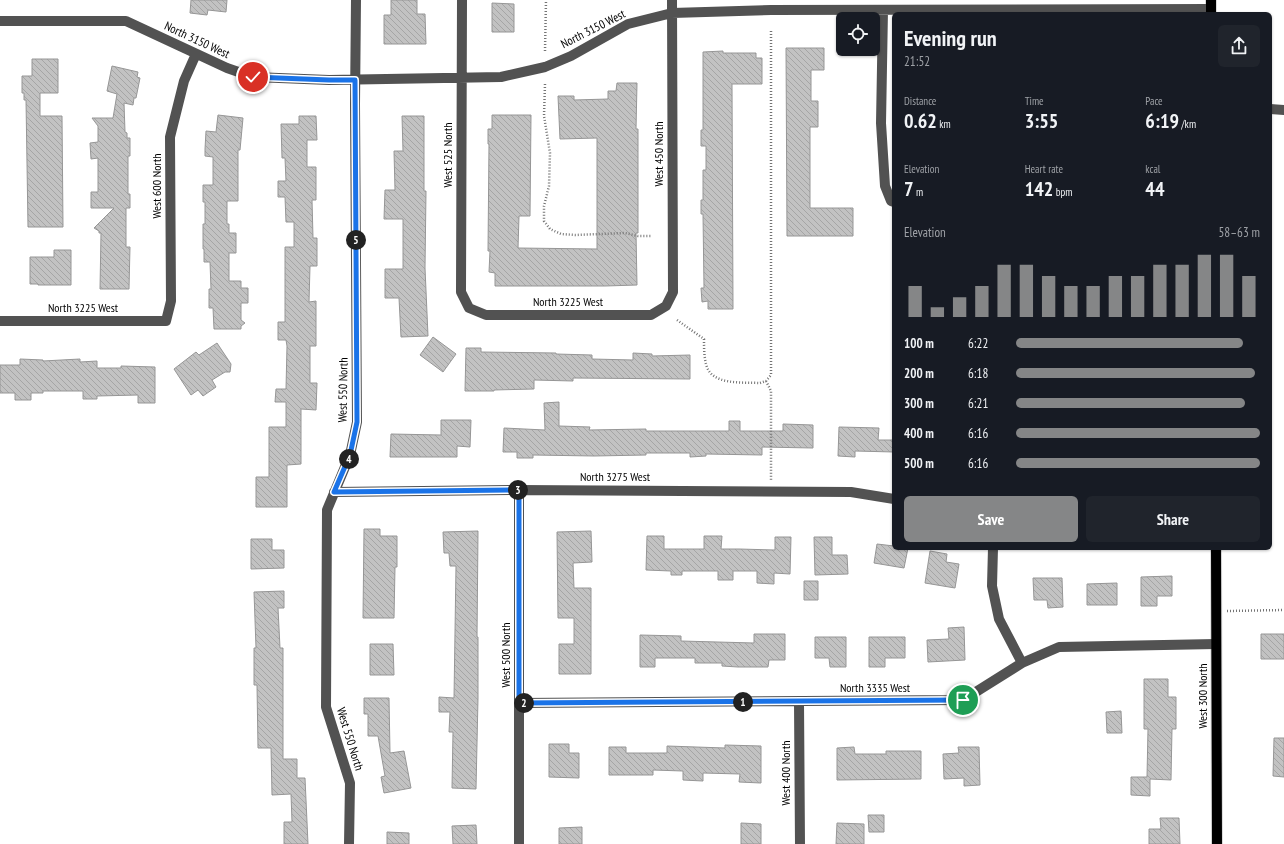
<!DOCTYPE html>
<meta charset="utf-8">
<style>
:root{--surface:#171b24;--page:#20242c;--text:#f1f3f6;--muted:#9ea1a6;--accent:#858687}
body{margin:0;font-family:"PT Sans Narrow",sans-serif;background:var(--page);color:var(--text);height:100vh;display:flex;flex-direction:column;font-size:15px;white-space:nowrap}
*{box-sizing:border-box;margin:0}
p{font-size:13px;color:var(--muted)}
.icon{flex:none;width:22px;height:22px;fill:none;stroke:currentColor;stroke-width:2;stroke-linecap:round;stroke-linejoin:round}
.map{position:relative;flex:1;overflow:hidden}
.panel{position:absolute;left:892px;top:12px;width:380px;height:538px;display:flex;flex-direction:column;background:var(--surface);border-radius:6px;box-shadow:0 1px 3px #0004}
.panel>*{flex:none}
.controls{position:absolute;left:836px;top:12px;display:grid;gap:8px}
.controls a{display:grid;place-items:center;width:44px;height:44px;border-radius:6px;background:var(--surface);box-shadow:0 1px 3px #0004;font-size:20px}
.pin{position:absolute;display:grid;place-items:center;width:34px;height:34px;color:#fff;margin:-17px;border:2px solid #fff;border-radius:50%;box-shadow:0 1px 4px #0007}
.km{position:absolute;width:20px;height:20px;margin:-10px;border-radius:50%;background:#222;color:#fff;font-size:11px;line-height:20px;text-align:center}
.round{display:grid;place-items:center;flex:none;width:42px;height:42px;border-radius:6px;background:var(--page)}
.headline{display:flex;align-items:center;justify-content:space-between;height:68px;padding:0 12px}
h1{font-size:22px;font-weight:800;line-height:30px}
.metrics{display:grid;grid-template-columns:repeat(3,1fr);gap:6px;height:68px;padding:4px 12px}
.metrics div{display:grid;align-content:center}
.metrics b{font-size:20px;font-weight:800}
.metrics small{font-size:11px;font-weight:400}
.metrics p{font-size:11px}
.chart{height:112px;padding:8px 12px}
.chart p{display:flex;justify-content:space-between}
.chart svg{width:100%;height:72px;margin-top:4px;stroke:var(--accent);stroke-width:6}
.button{display:flex;gap:8px;margin-top:auto;padding:8px 12px}
.button a{flex:1;height:46px;border-radius:6px;background:var(--accent);color:#fff;font-size:16px;font-weight:800;line-height:46px;text-align:center}
.button a+a{background:var(--page);color:var(--text)}
ul{padding:0 12px;list-style:none;font-size:13px}
li{display:grid;grid-template-columns:64px 48px 1fr;align-items:center;height:30px}
li i{height:10px;border-radius:5px;background:var(--accent)}
.map>svg:first-child{display:block}
</style>
<div class="map">
<svg width="1284" height="844" viewBox="0 0 1284 844">
<defs>
<pattern id="building-back-hatch" width="6" height="6" patternUnits="userSpaceOnUse"><rect width="6" height="6" fill="#c2c2c2"/><path d="M-1 5l2 2M0 0l6 6M5-1l2 2" fill="none" stroke="#a5a5a5"/></pattern>
</defs>
<rect width="100%" height="100%" fill="#fff"/>
<path fill="url(#building-back-hatch)" stroke="#969696" d="M191,0H227L226,12L208,10L207,15L190,13Z
M391,0H417V14H425L426,44H384V15H391Z
M492,3L514,4V32H492Z
M786,48H824V70H811V101H818V127H810V208H853V236H787Z
M723,51V53H756V58H762V84H732L733,309H708V301L702,302L701,288H704L703,214H701V200H703V170H706V146H701V130H703V52Z
M32,59H58V93H40V116H62L63,227H28L26,100H24V93H22V76H32Z
M112,66L138,72L137,77L140,78L136,98H134L133,105L124,103L125,132L127,133V138H130V156H128V194H130V208H126V247H130L129,289H100L101,233H99V231L94,228L114,208H91V192H98V158L91,159L90,143L98,142V126L92,118H113L117,94L107,91Z
M617,83H637L636,129H638V233H636L637,285L605,286H495V273L489,272L490,251H488L489,144H488V129H492V115H531L530,216H519L518,248L597,249V138L560,139L558,96H574V100L608,99V91H616Z
M218,115L243,118L240,150H238V201H227V224H229V233H236V253H229V281H241V288H248V303H241V320L245,323L241,326V329H214L213,308H209V289H211L210,262H204V249H203V224H205V202H203V185H213V157L205,156V149L206,131L216,132Z
M299,116H316L317,140H307V167H316V200H312L313,238H317V266H310L309,302L316,301V346H310V383H317L316,410L301,409V464L287,465V507H256V477H269V427H286V402H275L276,389H286L287,346L286,340H278V322H285V247H294V222H286L285,197H278V181H286L285,158H282L281,124H299Z
M402,116H424V191H426L425,268L428,336L401,337L399,298H385V269H403V219H384L385,190H395L394,151H403Z
M54,250H71V285H38V284H30V257H54Z
M433,337L456,354L443,372L420,355Z
M217,343L231,364L230,372H225L212,380L216,387L203,396L198,390L191,395L174,369L196,352L199,355Z
M466,348H481V352L556,353V354L592,355V359L633,360V353L652,354V356L690,355V379L573,378V381L534,380V389L494,390V391H465Z
M20,359L43,360V361L80,359V362L97,361V368H121V366L155,367V403H138V395L97,396V399H83V391H43V393H31V400H15V393H0V365H20Z
M559,402V426L590,427L589,430L646,429V431H729V421H740V431H783V424L813,425V448L762,447V455L706,454V456L690,457V453H646V455L594,456L533,455V458H517V452H503L504,428L545,430L544,403Z
M441,420H471L470,447L457,446V457H390L391,434L441,435Z
M839,427L879,428L878,440H894V452L855,451V457L838,456Z
M364,529H380V536H397V567H395L394,618H363Z
M478,531L477,637H478V698L476,789L452,788L453,732H449L450,712H439V697L454,698L456,566H450L449,553H444L443,532Z
M591,531L592,562L573,563L574,588H591V674H559V644H574V618H558L557,532Z
M647,536H664V549H704V536H722L721,549H739L775,550V537H791L790,574L774,573V584L757,583V571H733V580H718V571H682V575H671V571L646,570Z
M814,537H832V555H847L848,574L815,575Z
M251,539H272V550H284V568L251,569Z
M877,544L894,546V548H908L904,568L874,563Z
M930,551L947,554L946,562L959,564L955,588L925,583Z
M1172,576V596H1157V606H1141V577Z
M1033,578H1062L1063,607L1048,608L1047,600H1034Z
M804,581H818V600H804Z
M1117,583V605H1087V584Z
M284,591V608H278L280,648H283V759H297V778H305L308,844H284V822H292L291,794L272,795L271,748H258L257,685H254V648H256L254,592Z
M964,627L965,660L928,662L927,640L949,639L948,628Z
M754,634H785V660H769L768,667H738L722,666V663H695V658H655V667H640V635L681,636V641L754,643Z
M1261,634H1284V659H1261Z
M815,637H846V667H830L829,658H815Z
M869,637H905V658H885V667H869Z
M370,644H393L394,675H370Z
M1144,679H1168V697H1176V729H1172L1171,780L1150,779V796L1131,795V777H1147L1148,729H1144Z
M364,698H389L390,753L404,751L411,788L384,793L381,777L385,776L378,736H368V714H364Z
M1121,711L1122,733H1107L1106,712Z
M1274,738H1284V777L1273,776Z
M549,744H569V753H579V778L549,777Z
M725,745L761,746V783L739,782L740,774L703,773V781L683,780V771L653,770V775H609V747H626V753H667V746L725,748Z
M854,747L855,754H886V751H921V779L837,780V748Z
M958,747H979L980,785L964,786V778L944,779L943,754L959,753Z
M868,815H884V832H869Z
M1160,818H1179L1180,844H1149V829H1161Z
M741,823L761,824V844H741Z
M837,823L864,824V844H836Z
M476,825L477,844H453L452,826Z
M582,827V844H559V828Z
M387,832L409,833V844H387Z"/>
<g fill="none" stroke-linecap="round" stroke-linejoin="round">
<g stroke="#dbdbdb" stroke-width="12">
<path id="major" d="M1211,0V14
M1216,548L1217,844"/>
</g>
<path stroke="#747474" stroke-width="2.5" stroke-dasharray="1 2" stroke-linecap="butt" d="M545,51L546,0
M545,84L544,116L550,153L549,186L544,206V221L550,229L561,234L575,235L625,233L638,236H651
M677,320L704,339C704,347 704,356 706,364C711,386 743,382 760,383L766,381L771,375V31
M766,381L771,391V480
M1227,611L1284,610"/>
<path stroke="#525252" stroke-width="10" d="M462,0L461,292L469,308L486,315H651L666,306L673,292L672,0
M883,10L881,123L885,186L891,201L894,202
M0,21H126L227,68L253,77L329,80L501,77L545,67L571,56L628,24L672,13L771,10L1211,9
M1270,109L1284,110
M0,321H166L171,301L170,137L184,81L196,54
M334,492L519,490L851,492L894,499
M993,548L992,586L999,619L1022,663
M799,702L800,844
M519,703L963,700L1022,663L1059,647L1216,644
M349,844L350,783L326,707L327,510L350,455L357,422L355,104L356,0
M519,844V490"/>
<use href="#major" stroke="#000" stroke-width="10"/>
</g>
<g fill="none" stroke-linecap="round" stroke-linejoin="round">
<g stroke="#fff" stroke-width="8">
<path id="route" d="M253,77L329,80H355L357,422L350,455L334,492L519,490V703L963,700"/>
</g>
<use href="#route" stroke="#1a73e8" stroke-width="5"/>
</g>
<g text-anchor="middle" stroke-width="3" stroke-linejoin="round" paint-order="stroke">
<g font-size="12" fill="#000" stroke="#fff">
<text transform="translate(593 29) rotate(-27)" y="4">North 3150 West</text>
<text transform="translate(197 40) rotate(25)" y="4">North 3150 West</text>
<text transform="translate(659 154) rotate(-90)" y="4">West 450 North</text>
<text transform="translate(448 155) rotate(-90)" y="4">West 525 North</text>
<text transform="translate(157 186) rotate(-90)" y="4">West 600 North</text>
<text x="568" y="306">North 3225 West</text>
<text x="83" y="312">North 3225 West</text>
<text transform="translate(343 390) rotate(-89)" y="4">West 550 North</text>
<text x="615" y="481">North 3275 West</text>
<text transform="translate(506 655) rotate(-90)" y="4">West 500 North</text>
<text x="875" y="692">North 3335 West</text>
<text transform="translate(1203 696) rotate(-90)" y="4">West 300 North</text>
<text transform="translate(350 739) rotate(73)" y="4">West 550 North</text>
<text transform="translate(786 773) rotate(-90)" y="4">West 400 North</text>
</g>
</g>
</svg>
<div class="controls">
<a><svg class="icon" aria-label="locate" viewBox="0 0 24 24"><circle cx="12" cy="12" r="6"/><path d="M12 2v4M12 18v4M2 12h4M18 12h4"/></svg></a>
</div>
<div class="pin" style="left:963px;top:700px;background:#1e9e55"><svg class="icon" aria-label="arrive" viewBox="0 0 24 24"><path d="M6 21V4h12l-3 4 3 4H6"/></svg></div>
<div class="pin" style="left:253px;top:77px;background:#d93025"><svg class="icon" aria-label="check" viewBox="0 0 24 24"><path d="M5 12l5 5 9-10"/></svg></div>
<b class="km" style="left:743px;top:702px">1</b>
<b class="km" style="left:524px;top:703px">2</b>
<b class="km" style="left:518px;top:490px">3</b>
<b class="km" style="left:349px;top:459px">4</b>
<b class="km" style="left:356px;top:240px">5</b>
<section class="panel">
<div class="headline"><div><h1>Evening run</h1><p>21:52</p></div><a class="round"><svg class="icon" aria-label="share" viewBox="0 0 24 24"><path d="M12 15V3M7 8l5-5 5 5M5 13v7h14v-7"/></svg></a></div>
<div class="metrics">
<div><p>Distance</p><b>0.62<small> km</small></b></div>
<div><p>Time</p><b>3:55</b></div>
<div><p>Pace</p><b>6:19<small> /km</small></b></div>
</div>
<div class="metrics">
<div><p>Elevation</p><b>7<small> m</small></b></div>
<div><p>Heart rate</p><b>142<small> bpm</small></b></div>
<div><p>kcal</p><b>44</b></div>
</div>
<div class="chart"><p><span>Elevation</span>58–63 m</p>
<svg viewBox="0 0 160 44" preserveAspectRatio="none"><path d="M5 44V25M15 44V38M25 44V32M35 44V25M45 44V12M55 44V12M65 44V19M75 44V25M85 44V25M95 44V19M105 44V19M115 44V12M125 44V12M135 44V6M145 44V6M155 44V19"/></svg>
</div>
<ul>
<li><b>100 m</b>6:22<i style="width:93%"></i></li>
<li><b>200 m</b>6:18<i style="width:98%"></i></li>
<li><b>300 m</b>6:21<i style="width:94%"></i></li>
<li><b>400 m</b>6:16<i style="width:100%"></i></li>
<li><b>500 m</b>6:16<i style="width:100%"></i></li>
</ul>
<div class="button"><a>Save</a><a>Share</a></div>
</section>
</div>
